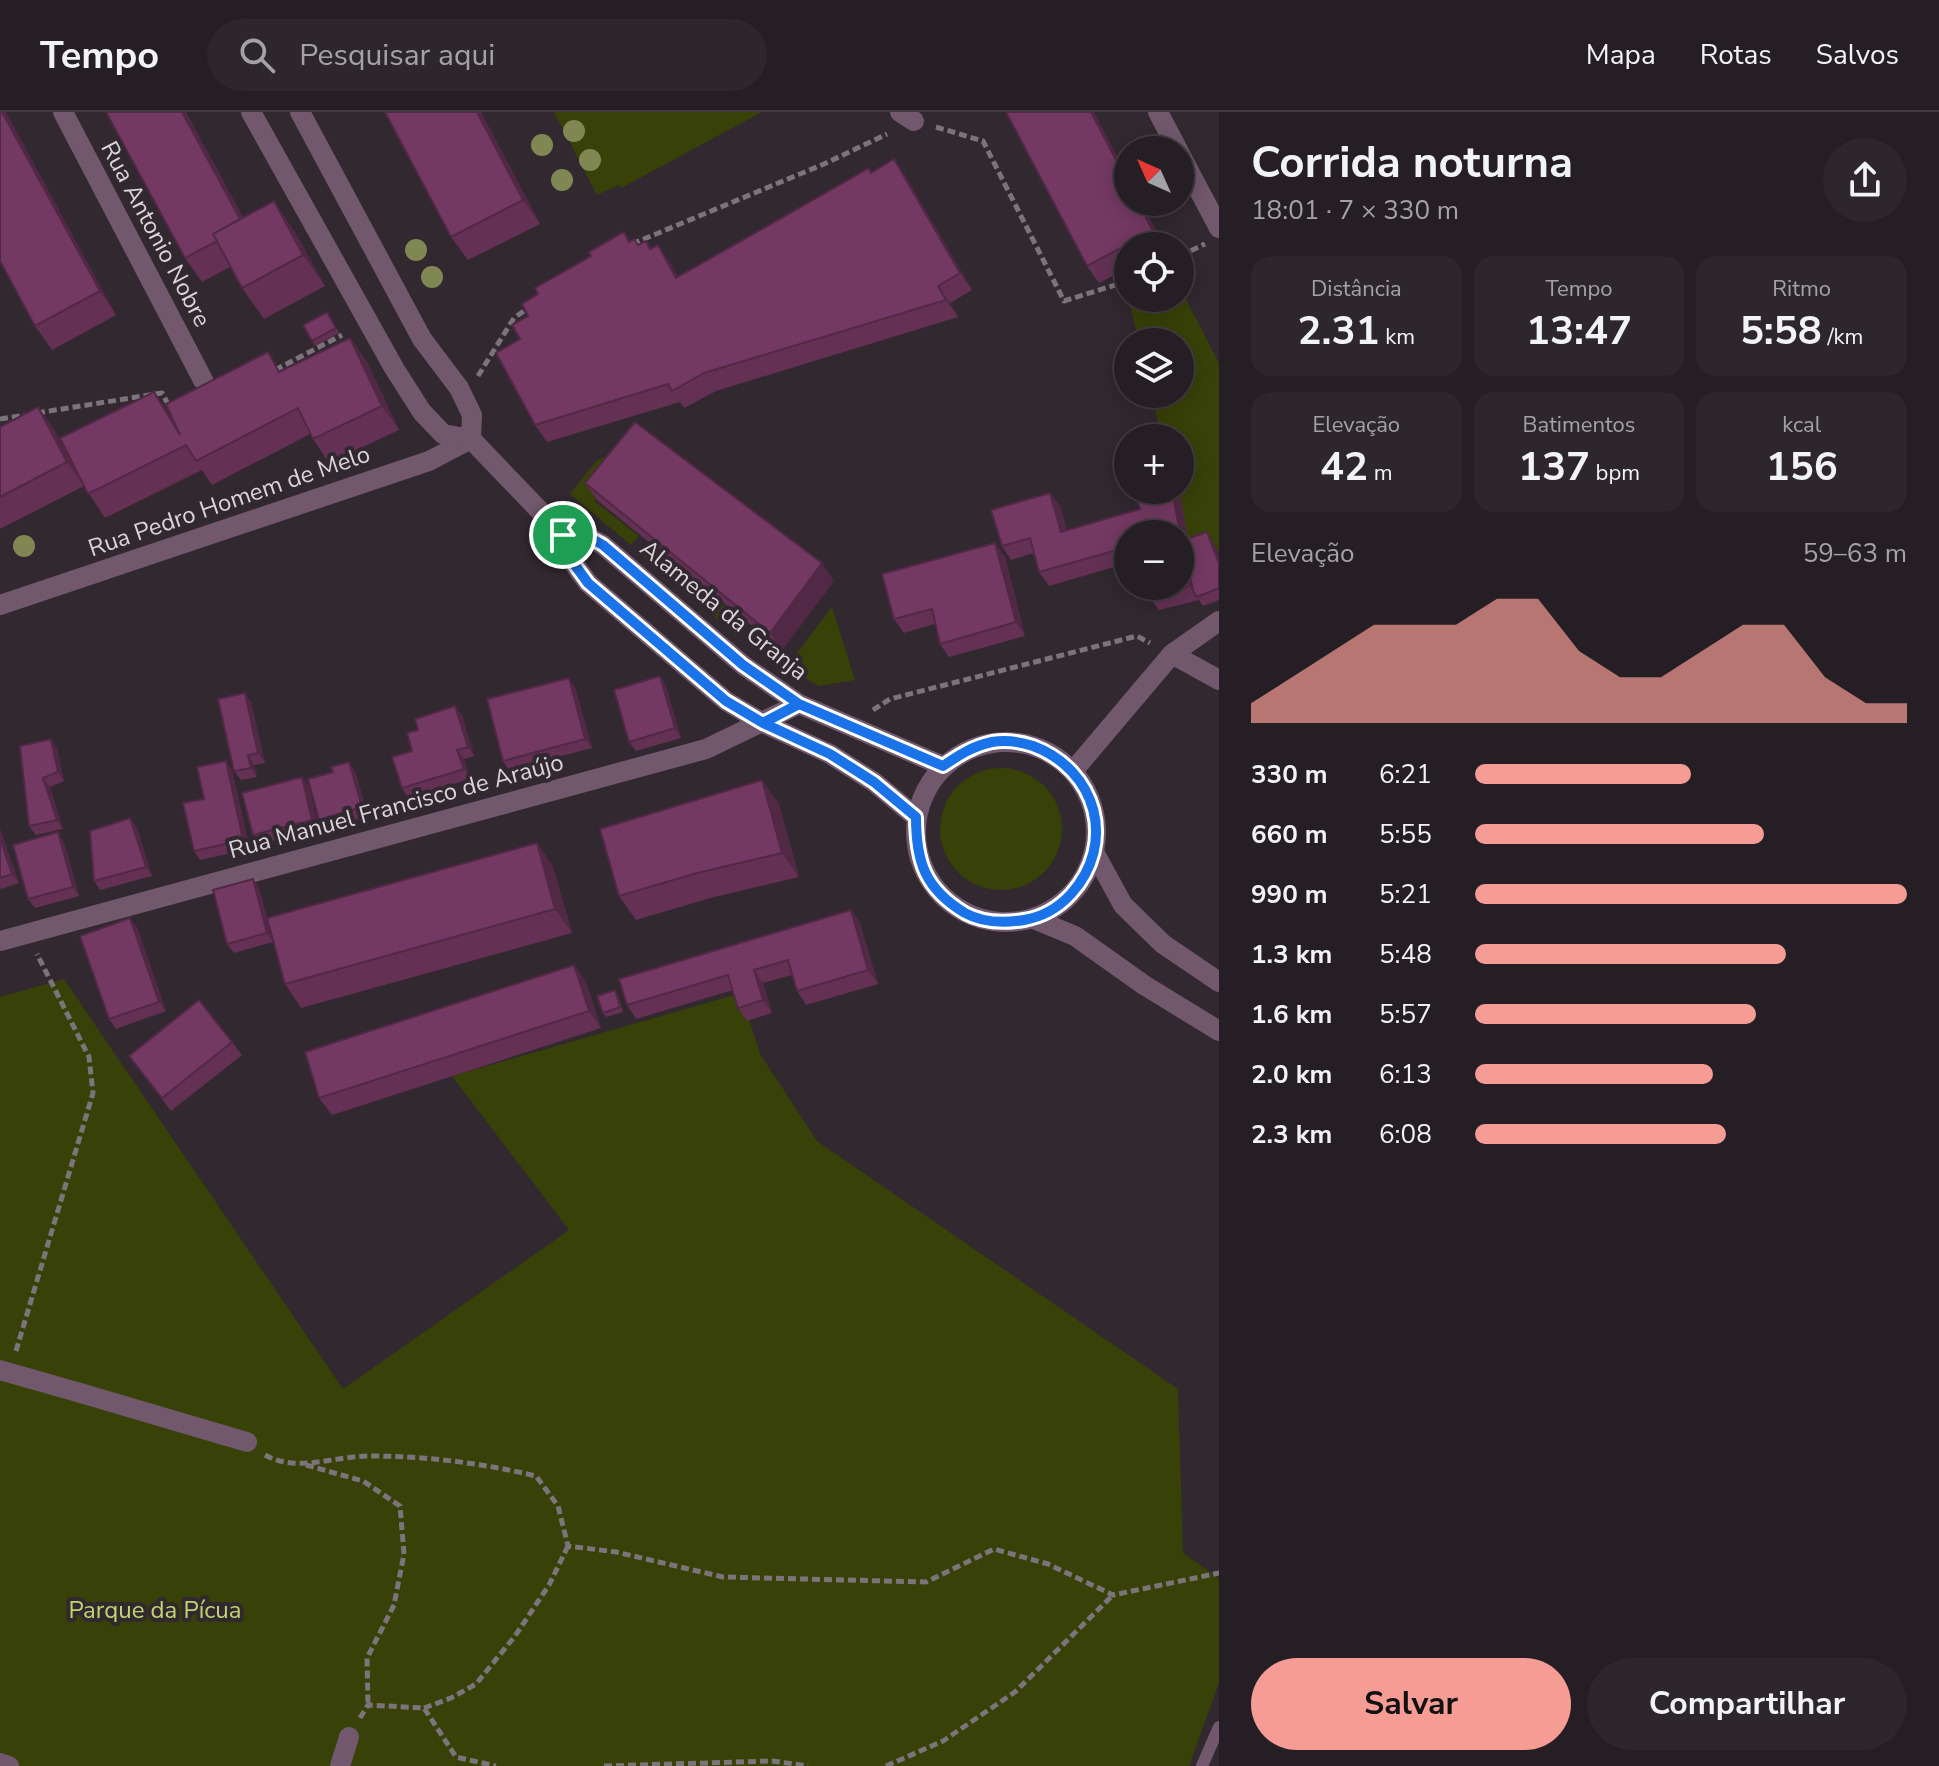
<!DOCTYPE html>
<html lang="pt">
<meta charset="utf-8">
<style>
:root{--surface:#251e24;--page:#2d272c;--text:#f1f3f6;--muted:#a3a2a6;--line:#423c41;--accent:#f59c94}
body{margin:0;font-family:"Nunito Sans",sans-serif;background:var(--page);color:var(--text);height:100vh;display:flex;flex-direction:column;font-size:30px;white-space:nowrap}
*{box-sizing:border-box;margin:0}
p{font-size:26px;color:var(--muted)}
.icon{flex:none;width:44px;height:44px;fill:none;stroke:currentColor;stroke-width:2;stroke-linecap:round;stroke-linejoin:round}
.map{position:relative;flex:1;overflow:hidden}
.panel{display:flex;flex-direction:column;background:var(--surface);width:720px}
.panel>*{flex:none}
.needle{width:52px;rotate:315deg}
.buttons{position:absolute;left:1114px;top:24px;display:grid;gap:16px}
.buttons a{display:grid;place-items:center;width:80px;height:80px;border-radius:50%;background:var(--surface);box-shadow:0 4px 20px #0003,0 0 0 2px var(--line);font-size:40px}
.pin{position:absolute;display:grid;place-items:center;width:68px;height:68px;color:#fff;margin:-34px;border:4px solid #fff;border-radius:50%;box-shadow:0 2px 8px #0007}
.round{display:grid;place-items:center;flex:none;width:84px;height:84px;border-radius:42px;background:var(--page)}
.summary{display:flex;align-items:center;justify-content:space-between;height:136px;padding:0 32px}
h1{font-size:44px;font-weight:700;line-height:60px}
.metrics{display:grid;grid-template-columns:repeat(3,1fr);gap:12px;height:136px;padding:8px 32px}
.metrics div{display:grid;align-content:center;border-radius:20px;background:var(--page);text-align:center}
.metrics b{font-size:40px;font-weight:700}
.metrics small{font-size:22px;font-weight:400}
.metrics p{font-size:22px}
.chart{height:224px;padding:16px 32px}
.chart p{display:flex;justify-content:space-between}
.chart svg{width:100%;height:144px;margin-top:8px;fill:var(--accent);opacity:.7}
.cta{display:flex;gap:16px;margin-top:auto;padding:16px 32px}
.cta a{flex:1;height:92px;border-radius:48px;background:var(--accent);color:#111;font-size:32px;font-weight:700;line-height:92px;text-align:center}
.cta a+a{background:var(--page);color:var(--text)}
ul{padding:0 32px;list-style:none;font-size:26px}
li{display:grid;grid-template-columns:128px 96px 1fr;align-items:center;height:60px}
li i{height:20px;border-radius:10px;background:var(--accent)}
header{display:flex;align-items:center;gap:48px;box-sizing:border-box;height:112px;padding:0 40px;background:var(--surface);border-bottom:2px solid var(--line)}
header strong{font-size:38px}
nav{display:flex;gap:44px;margin-inline-start:auto;font-size:28px}
.search{width:560px;height:72px;background:var(--page);display:flex;align-items:center;gap:20px;box-sizing:border-box;padding:0 28px;border-radius:44px;color:var(--muted);font-size:30px}
main{display:flex;flex:1;min-height:0}
.map>svg:first-child{display:block}
</style>
<header>
<strong>Tempo</strong>
<div class="search"><svg class="icon" aria-label="search" viewBox="0 0 24 24"><circle cx="10" cy="10" r="6"/><path d="M15 15l6 6"/></svg>Pesquisar aqui</div>
<nav><a>Mapa</a><a>Rotas</a><a>Salvos</a></nav>
</header>
<main>
<div class="map">
<svg width="1219" height="1654" viewBox="0 0 1219 1654">
<rect width="100%" height="100%" fill="#312830"/>
<path fill="#384108" d="M554,0H762L621,76L619,73L597,83Z
M1128,176V186H1180V176L1219,251V442L1213,430L1189,437L1175,378H1180V326H1162L1151,282H1180V230H1139L1126,177Z
M641,332L594,389L639,424L631,433L570,382L597,348Z
M650,433L748,514L738,525L642,443Z
M832,495L855,568L819,574L753,537L760,526L791,549Z
M940 717a61 61 0 1 1 122 0a61 61 0 1 1-122 0Z
M64,867L343,1277L569,1118L452,964L741,881L760,942L817,1029L1178,1277L1183,1441L1219,1466V1571L1189,1654H0V885Z"/>
<g fill="none" stroke-linecap="round" stroke-linejoin="round">
<path stroke="#7b747a" stroke-width="5" stroke-dasharray="8 4" stroke-linecap="butt" d="M936,15L983,29L1064,189L1128,169
M632,132L824,52L887,22
M1180,144L1205,132
M275,258L342,223
M478,264L514,206L528,196
M37,301L162,281L169,294
M0,307L27,303
M873,598L890,587L1137,524L1150,531
M16,1239L93,981L89,945L37,842
M265,1343C297,1361 335,1344 369,1344C426,1344 481,1351 536,1364L558,1394L568,1434L616,1440L723,1465L926,1470L994,1437L1048,1452L1113,1483L1219,1461
M306,1353L363,1369L400,1394L404,1442L394,1493L367,1546L368,1593
M424,1596L451,1586L476,1572L515,1524L549,1473L568,1434
M360,1606L368,1593L424,1596L456,1645L496,1654
M604,1654L772,1649L808,1654
M886,1654L943,1629L1015,1580L1113,1483"/>
<path stroke="#71586c" stroke-width="12" d="M1202,1654L1219,1615"/>
<path stroke="#71586c" stroke-width="20" d="M0,1258L77,1280"/>
<path stroke="#71586c" stroke-width="20" d="M63,0L203,268
M900,0L914,9
M1158,0L1178,38
M1180,42L1219,116
M0,493L429,349L471,327
M1172,542L1219,568
M1073,659L1172,542L1219,509
M0,829L706,637L799,592
M77,1280L247,1330
M0,1651L9,1654
M340,1654L349,1625"/>
<path stroke="#71586c" stroke-width="20" d="M251,0L394,256L422,300L443,322L471,327L563,423L569,445L588,471L726,589L763,611L830,642L874,670L916,705
M300,0L422,227L459,276L472,303L471,327
M563,423H585L603,433L743,553L799,592L943,654
M916 720a90 90 0 1 1 180 0a90 90 0 1 1-180 0Z
M1094,740L1123,793L1163,832L1219,870
M1034,807L1075,824L1144,873L1219,919"/>
</g>
<g fill="#808753">
<circle cx="574" cy="19" r="11"/>
<circle cx="542" cy="33" r="11"/>
<circle cx="590" cy="48" r="11"/>
<circle cx="562" cy="68" r="11"/>
<circle cx="416" cy="138" r="11"/>
<circle cx="432" cy="165" r="11"/>
<circle cx="24" cy="434" r="11"/>
</g>
<path fill="#643154" d="M0,0L116,203L52,238L35,214Z
M106,0H186L243,106L295,120L325,174L264,207L242,176L230,155L202,170L185,146Z
M385,0H481L540,112L468,148L451,125Z
M894,47L906,65L972,178L950,191L958,205L716,279L684,296L680,290L547,330L535,313L520,227L528,204L538,182L624,120L630,129L634,127L638,133L651,136L658,133L678,165Z
M1141,90L1164,134H1128V156L1099,171L1087,154Z
M327,200L339,221L315,234L312,229Z
M350,226L367,250L399,318L329,351L310,322L212,373L202,358L105,406L84,374L0,417V315L38,295L55,319L72,350L281,259Z
M585,371L834,469L782,538L597,388Z
M1134,378H1179L1188,426L1207,420L1213,430L1219,445V488L1203,494L1199,488L1159,498L1149,484L1147,474H1180V422H1128V451L1049,474L1039,460L1034,441L1011,448L1002,434L991,398L1050,381L1060,394L1067,418L1140,397Z
M1005,445L1025,524L949,545L940,532L935,512L904,521L894,507Z
M660,564L666,574L681,626L636,639L629,630Z
M575,575L592,636L509,658L503,649Z
M251,590L265,651L254,653L257,665L241,668L234,659Z
M462,603L474,644L464,647L470,667L408,685L402,676L412,639Z
M20,634L57,636L64,669L50,675L63,717L36,723L29,714Z
M232,658L250,737L200,748L194,739L204,687Z
M355,659L368,704L325,717L319,708Z
M302,665L309,675L319,718L259,732L253,723Z
M762,668L779,692L799,765L714,785L636,808L619,784Z
M130,706L137,716L152,764L100,778L94,769Z
M0,717L19,771L1,777L0,776Z
M64,730L79,784L35,796L28,787Z
M537,731L553,755L572,821L301,896L285,872L273,830L234,841L227,832L259,776L267,806Z
M851,798L860,811L878,872L806,893L797,879L792,863L763,871L772,901L747,909L738,896L733,878L636,907L627,893Z
M137,815L166,899L116,917L109,907Z
M586,870L601,916L332,1003L319,986Z
M618,883L623,900L606,905L603,901Z
M232,930L242,943L171,999L129,944Z"/>
<path fill="#512845" d="M2,0H6L116,203L100,179Z
M182,0H186L261,138L244,114Z
M477,0H481L540,112L523,88Z
M1091,0H1094L1128,65V71Z
M894,47L906,65L972,178L960,161Z
M274,89L295,120L325,174L303,143Z
M1138,90H1141L1164,134L1153,119Z
M658,133L670,150L688,183L676,166Z
M938,174L950,191L958,205L946,188Z
M350,226L367,250L399,318L382,294Z
M154,280L171,304L180,323Z
M38,295L55,319L84,374L67,350Z
M1172,378H1179L1199,485H1198L1190,474Z
M1050,381L1060,394L1071,433L1061,420Z
M1207,420L1213,430L1219,445V452Z
M995,431L1005,445L1025,524L1016,510Z
M822,451L834,469L782,538L770,521Z
M660,564L666,574L681,626L675,616Z
M569,566L575,575L592,636L585,627Z
M245,581L251,590L265,651L258,641Z
M455,594L462,603L474,644L468,635Z
M51,627L57,636L64,669L58,660Z
M457,638L464,647L470,667L464,657Z
M248,643L254,653L257,665L251,656Z
M226,649L232,658L250,737L243,728Z
M349,650L355,659L368,704L362,695Z
M302,665L309,675L319,718L312,708Z
M43,666L50,675L63,717L57,708Z
M762,668L779,692L799,765L782,741Z
M130,706L137,716L152,764L146,755Z
M0,717L19,771L12,762L0,726Z
M58,720L64,730L79,784L73,775Z
M537,731L553,755L572,821L555,797Z
M253,767L259,776L273,830L267,821Z
M851,798L860,811L878,872L868,858Z
M130,806L137,815L166,899L159,890Z
M574,853L586,870L601,916L589,899Z
M754,858L763,871L772,901L763,888Z"/>
<path fill="#743962" stroke="#512845" stroke-width="2" d="M0,0H2L100,179L35,214L0,149Z
M106,0H182L240,107L213,122L217,129L185,146Z
M385,0H477L523,88L451,125Z
M1006,0H1091L1128,71V90H1138L1153,119L1087,154Z
M894,47L960,161L938,174L946,188L704,261L672,279L668,272L535,313L496,241L520,227L512,213L528,204L522,192L538,182L535,176L591,144L589,140L624,120L629,130L634,127L638,133L646,129L650,137L658,133L676,166L869,56L871,61Z
M274,89L303,143L242,176L213,122Z
M327,200L336,216L312,229L303,213Z
M350,226L382,294L313,327L298,296L196,349L186,333L88,382L60,326L154,280L180,323L166,292L268,240L279,260Z
M38,295L67,350L0,385V315Z
M635,310L822,451L770,521L585,371Z
M1134,378H1172L1190,474L1149,484L1147,474H1180V422H1128V435L1039,460L1030,426L1002,434L991,398L1050,381L1061,420L1140,397Z
M1207,420L1219,452V476L1197,485L1193,479L1183,428Z
M995,431L1016,510L940,532L932,497L894,507L882,462Z
M660,564L675,616L629,630L614,578Z
M569,566L585,627L503,649L487,587Z
M245,581L258,641L248,643L251,656L234,659L218,587Z
M455,594L468,635L457,638L464,657L402,676L392,645L412,639L407,621L418,618L415,607Z
M51,627L58,660L43,666L57,708L29,714L20,634Z
M226,649L243,728L194,739L183,691L204,687L197,655Z
M349,650L362,695L319,708L308,667L333,660L331,655Z
M302,665L312,708L253,723L242,681Z
M762,668L782,741L697,761L619,784L600,717Z
M130,706L146,755L94,769L90,719Z
M58,720L73,775L28,787L13,733Z
M0,726L12,762L0,766Z
M537,731L555,797L285,872L267,806Z
M253,767L267,821L227,832L213,778Z
M851,798L868,858L797,879L788,848L754,858L763,888L738,896L728,863L627,893L619,867Z
M130,806L159,890L109,907L80,824Z
M574,853L589,899L319,986L305,940Z
M615,878L620,895L603,901L597,884Z
M199,888L232,930L162,986L129,944Z"/>
<g fill="none" stroke-linecap="round" stroke-linejoin="round">
<g stroke="#fff" stroke-width="16">
<path id="route" d="M563,423L569,445L588,471L726,589L763,611L799,592L943,654C959,643 973,634 992,630C1005,628 1021,630 1033,634C1097,658 1117,731 1071,782C1059,795 1042,805 1024,808C1005,811 983,811 965,801C925,777 916,750 916,705L874,670L830,642L763,611L799,592L743,553L603,433L585,423H563"/>
</g>
<use href="#route" stroke="#1a73e8" stroke-width="10"/>
</g>
<g text-anchor="middle" stroke-width="8" stroke-linejoin="round" paint-order="stroke">
<g font-size="24" fill="#dbd5da" stroke="#312830">
<text transform="translate(156 122) rotate(62)" y="8">Rua Antonio Nobre</text>
<text transform="translate(229 389) rotate(-19)" y="8">Rua Pedro Homem de Melo</text>
<text transform="translate(724 498) rotate(39)" y="8">Alameda da Granja</text>
<text transform="translate(396 694) rotate(-15)" y="8">Rua Manuel Francisco de Araújo</text>
</g>
<g font-size="24" fill="#c1d56f" stroke="#312830">
<text x="155" y="1506">Parque da Pícua</text>
</g>
</g>
</svg>
<div class="buttons">
<a><svg class="needle" viewBox="-14 -14 28 28"><path d="M0-13l5 13h-10z" fill="#e53935"/><path d="M0 13l5-13h-10z" fill="#a3a2a6"/></svg></a>
<a><svg class="icon" aria-label="locate" viewBox="0 0 24 24"><circle cx="12" cy="12" r="6"/><path d="M12 2v4M12 18v4M2 12h4M18 12h4"/></svg></a>
<a><svg class="icon" aria-label="layers" viewBox="0 0 24 24"><path d="M12 4l9 5-9 5-9-5zM3 14l9 5 9-5"/></svg></a>
<a>+</a>
<a>−</a>
</div>
<div class="pin" style="left:563px;top:423px;background:#1e9e55"><svg class="icon" aria-label="arrive" viewBox="0 0 24 24"><path d="M6 21V4h12l-3 4 3 4H6"/></svg></div>
</div>
<section class="panel">
<div class="summary"><div><h1>Corrida noturna</h1><p>18:01 · 7 × 330 m</p></div><a class="round"><svg class="icon" aria-label="share" viewBox="0 0 24 24"><path d="M12 15V3M7 8l5-5 5 5M5 13v7h14v-7"/></svg></a></div>
<div class="metrics">
<div><p>Distância</p><b>2.31<small> km</small></b></div>
<div><p>Tempo</p><b>13:47</b></div>
<div><p>Ritmo</p><b>5:58<small> /km</small></b></div>
</div>
<div class="metrics">
<div><p>Elevação</p><b>42<small> m</small></b></div>
<div><p>Batimentos</p><b>137<small> bpm</small></b></div>
<div><p>kcal</p><b>156</b></div>
</div>
<div class="chart"><p><span>Elevação</span>59–63 m</p>
<svg viewBox="0 0 160 44" preserveAspectRatio="none"><path d="M0 44V38L10 30L20 22L30 14L40 14L50 14L60 6L70 6L80 22L90 30L100 30L110 22L120 14L130 14L140 30L150 38L160 38V44z"/></svg>
</div>
<ul>
<li><b>330 m</b>6:21<i style="width:50%"></i></li>
<li><b>660 m</b>5:55<i style="width:67%"></i></li>
<li><b>990 m</b>5:21<i style="width:100%"></i></li>
<li><b>1.3 km</b>5:48<i style="width:72%"></i></li>
<li><b>1.6 km</b>5:57<i style="width:65%"></i></li>
<li><b>2.0 km</b>6:13<i style="width:55%"></i></li>
<li><b>2.3 km</b>6:08<i style="width:58%"></i></li>
</ul>
<div class="cta"><a>Salvar</a><a>Compartilhar</a></div>
</section>
</main>
